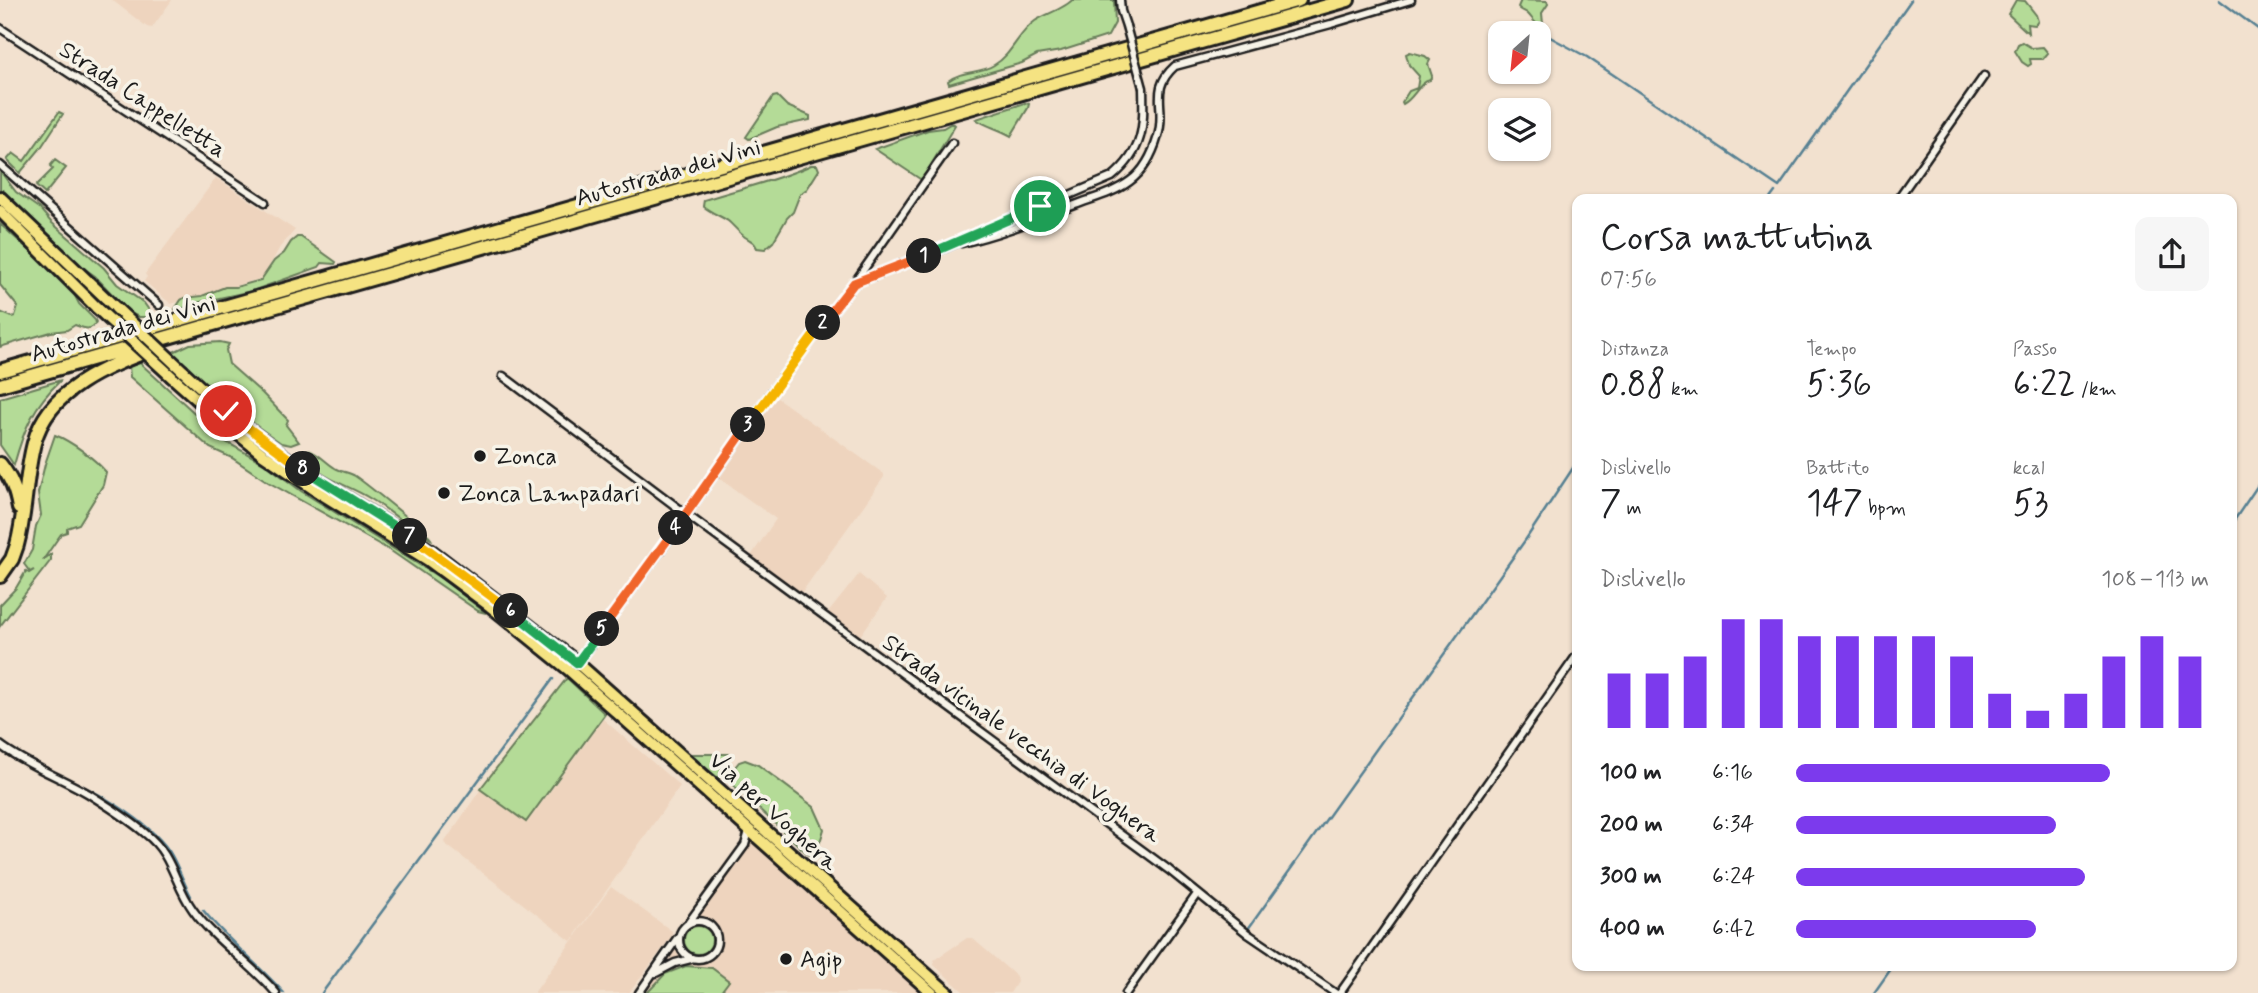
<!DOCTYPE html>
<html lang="it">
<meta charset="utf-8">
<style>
:root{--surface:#fff;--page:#f6f6f6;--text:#202124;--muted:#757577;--accent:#7c3aed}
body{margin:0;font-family:Mynerve,sans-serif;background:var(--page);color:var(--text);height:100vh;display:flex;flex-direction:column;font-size:26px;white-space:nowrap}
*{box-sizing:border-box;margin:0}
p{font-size:23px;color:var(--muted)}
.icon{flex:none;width:38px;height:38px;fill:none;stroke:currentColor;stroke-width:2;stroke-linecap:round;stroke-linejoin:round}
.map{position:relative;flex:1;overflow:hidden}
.panel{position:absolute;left:1572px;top:194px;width:665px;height:777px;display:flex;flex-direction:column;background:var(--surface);border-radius:14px;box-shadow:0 2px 5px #0004}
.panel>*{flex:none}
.needle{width:46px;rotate:207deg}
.fabs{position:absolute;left:1488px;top:21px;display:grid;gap:14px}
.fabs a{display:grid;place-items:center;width:63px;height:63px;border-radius:14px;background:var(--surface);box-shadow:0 2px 5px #0004;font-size:35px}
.pin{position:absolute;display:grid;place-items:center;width:60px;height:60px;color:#fff;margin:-30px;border:4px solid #fff;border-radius:50%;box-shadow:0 2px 7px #0007}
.km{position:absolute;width:35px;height:35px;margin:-18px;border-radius:50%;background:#222;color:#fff;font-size:19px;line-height:35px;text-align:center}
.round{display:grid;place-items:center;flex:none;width:74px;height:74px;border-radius:14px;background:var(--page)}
.headline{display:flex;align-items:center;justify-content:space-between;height:119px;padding:0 28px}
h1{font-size:38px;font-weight:600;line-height:52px}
.metrics{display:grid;grid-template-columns:repeat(3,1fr);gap:10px;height:119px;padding:7px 28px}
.metrics div{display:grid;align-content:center}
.metrics b{font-size:35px;font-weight:600}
.metrics small{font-size:19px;font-weight:400}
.metrics p{font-size:19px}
.chart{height:196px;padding:14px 28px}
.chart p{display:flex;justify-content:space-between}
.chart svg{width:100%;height:126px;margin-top:7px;stroke:var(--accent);stroke-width:6}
ul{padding:0 28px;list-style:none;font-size:23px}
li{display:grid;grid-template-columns:112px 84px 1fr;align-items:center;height:52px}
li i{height:18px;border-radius:9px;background:var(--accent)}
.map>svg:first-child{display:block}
</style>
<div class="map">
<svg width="2258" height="993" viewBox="0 0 2258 993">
<rect width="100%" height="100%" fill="#f2e1cf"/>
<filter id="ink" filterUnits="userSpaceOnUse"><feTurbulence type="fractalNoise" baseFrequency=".0143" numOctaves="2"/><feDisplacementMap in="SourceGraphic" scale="14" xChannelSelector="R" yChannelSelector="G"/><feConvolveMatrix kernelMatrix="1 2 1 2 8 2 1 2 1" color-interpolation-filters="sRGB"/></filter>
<g filter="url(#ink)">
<path fill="#eed4be" d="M112,0H172L152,28L147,27Z
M216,178L295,230L280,247L263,278L171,304L144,281L147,277L145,274Z
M773,395L884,474V477L802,592H800L751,556L776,519L716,476Z
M859,574L887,598L860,636L828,613Z
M603,719L680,786L571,941L444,843L480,790L527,823Z
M754,835L922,993H640Z
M611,887L672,931V936L629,993H534Z
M967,938H972L1016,976L1017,982L1010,993H965L934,965V960Z"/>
<path fill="#b4db97" stroke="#687c5a" stroke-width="2" d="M1072,0H1114L1115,23L1108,36L1061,51L1037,55L1022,63L949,84L948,81C962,70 980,74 994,65C1012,55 1018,33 1035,21C1044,15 1067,7 1072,0Z
M1521,0L1547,1L1548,4L1542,13L1543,24L1540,26C1534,23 1533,19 1528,14C1525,11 1521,11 1518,7Z
M2016,0L2025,1L2036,15L2038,21L2035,25L2027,24L2028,33L2008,14Z
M2022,42L2032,48L2043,47L2048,53L2043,59H2030L2031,64L2028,66L2022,62L2015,51L2018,44Z
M1410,52L1425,56L1430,60L1428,64L1432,76L1430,80C1419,82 1414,99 1403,104L1402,102L1409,91L1417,88L1419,76L1409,65L1406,54Z
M777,96L787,106L810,116V120L777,127L749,139L746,137L773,97Z
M1025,103L1029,104L1028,108L1011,136C1000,129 985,126 976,119Z
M59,112L63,114L40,149L20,173L7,160L13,153L24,161Z
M950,124H954L955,125L923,178L920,179L875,149L928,130L943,128Z
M55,160L66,168L45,194L36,186L53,169L50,166Z
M811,165H817L819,170L807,189L800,194L793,212L787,218L773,242L765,249L757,248C754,241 751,241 745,237C739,233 734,226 728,221C719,215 711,213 703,206L704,200C740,188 777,181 811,165Z
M0,171L16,192L40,209L51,222L104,268L117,284L144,303L151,313L149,317H139L130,313L95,276L75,262L5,195L0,189Z
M0,224L58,276L74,294L79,304L95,320L96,322C92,332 83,328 75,325L67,330L51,332L0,347V312L12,317L15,316L18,307L0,285Z
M297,237H301L336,262L335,264L322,263L319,267L252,291L196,303L179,310L175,309L181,300L184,298L202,296L225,287H236L261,280L274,261L284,253L291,242Z
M220,342L229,344L226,350L229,364L262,393L288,420L286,425L299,442L291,445L281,443L229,407L171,353L190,344Z
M140,363L226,442L264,463L301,491L442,579L486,613L478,611L391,551L268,482L232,458L210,448L130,377L129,366Z
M61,380C33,406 24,429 14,465L0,445V398Z
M55,435C71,441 95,459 106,472L103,485L79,524L67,528V532L61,534L43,560L51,554V560L0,626V605L16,588L26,571L29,573L34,570L30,572L24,564L32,550L36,526L41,515L38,493L45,464Z
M308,450C320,454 325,462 335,468C341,472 349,472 355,476C365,483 427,532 431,539C409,529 391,511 371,499C348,484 318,479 303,455Z
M567,678L605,714L526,822L480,789Z
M690,754H728L732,756L722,765L719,779Z
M745,760L758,765L814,807L824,829C821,839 819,850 809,855L733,785L731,772L739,762Z
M684 940a14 14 0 1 1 28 0a14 14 0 1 1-28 0Z
M686,966L712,968L729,981L720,993H647L665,974Z"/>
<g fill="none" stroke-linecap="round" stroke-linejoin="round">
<path stroke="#578092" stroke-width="2.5" d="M2219,0L2258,29
M1550,37L1587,57L1779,187L1911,0
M1769,200L1775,192
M2231,525L2258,485
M0,740L11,749
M57,774C92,789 147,819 169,851C178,865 183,882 191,896
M203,910C227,940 258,964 284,993
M1248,929L1526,539L1577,462
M322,993L553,679
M1874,993L1893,966"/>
<g stroke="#1c1c1c" stroke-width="11">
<path id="street" d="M1120,0L1121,11L1126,26
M0,28L265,202
M0,165L159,305
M1897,200L1984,76
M962,243C1001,234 1038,219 1075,205C1093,198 1114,193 1130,181C1144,171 1153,153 1158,136C1167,107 1148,90 1175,66L1331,24L1411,0
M855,282L952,143
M503,376L686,514L1169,870L1248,934L1335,993
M577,663L666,543L773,390L854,283L947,247L1112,177C1144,150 1144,128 1143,88
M0,745C28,766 60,777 89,794C108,806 129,819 146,834C173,855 174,884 193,910C216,942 251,963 276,993
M679 940a19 19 0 1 1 38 0a19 19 0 1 1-38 0Z
M689,922L745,845L749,831
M656,973L675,963L691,959
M639,993L678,937
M1126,993L1197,894
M1340,993L1577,655"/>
</g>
<g stroke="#1c1c1c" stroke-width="16">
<path id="primary" d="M0,197L116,308
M0,211L97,308
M183,371L226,411L274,449L320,481L432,551L573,659L948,993
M172,377L217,417L263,454L320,493L428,560L490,606L568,669L932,993"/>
</g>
<g stroke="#1c1c1c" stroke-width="18">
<path id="highway" d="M0,371L1299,0
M0,385L1348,0
M0,464C11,478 16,490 19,508
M0,576L12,559L17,545C26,512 25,477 34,443C48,389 106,367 153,349"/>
</g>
<use href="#street" stroke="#f7f3e8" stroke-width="6"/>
<use href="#primary" stroke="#f5e382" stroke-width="10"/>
<use href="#highway" stroke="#f5e382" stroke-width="12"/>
<g stroke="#1c1c1c" stroke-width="11" stroke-linecap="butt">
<path id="street-bridge" d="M1126,26L1143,88"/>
</g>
<g stroke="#1c1c1c" stroke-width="16" stroke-linecap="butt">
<path id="primary-bridge" d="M97,308L172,377
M116,308L183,371"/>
</g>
<use href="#street-bridge" stroke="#f7f3e8" stroke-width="6"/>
<use href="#primary-bridge" stroke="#f5e382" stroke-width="10"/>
</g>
</g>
<g fill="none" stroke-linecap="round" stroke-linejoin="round" filter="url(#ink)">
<g stroke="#fff" stroke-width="14">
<path id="split-1" d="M924,256L1040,206"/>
</g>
<g stroke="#fff" stroke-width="14">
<path id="split-2" d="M823,323L854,283L924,256"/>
</g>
<g stroke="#fff" stroke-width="14">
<path id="split-3" d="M748,425L823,323"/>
</g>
<g stroke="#fff" stroke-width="14">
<path id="split-4" d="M676,528L748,425"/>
</g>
<g stroke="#fff" stroke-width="14">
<path id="split-5" d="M602,629L676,528"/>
</g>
<g stroke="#fff" stroke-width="14">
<path id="split-6" d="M511,611L577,663L602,629"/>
</g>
<g stroke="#fff" stroke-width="14">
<path id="split-7" d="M410,536L511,611"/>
</g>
<g stroke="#fff" stroke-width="14">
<path id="split-8" d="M303,469L410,536"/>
</g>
<g stroke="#fff" stroke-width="14">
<path id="split-9" d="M226,411L303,469"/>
</g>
<use href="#split-1" stroke="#22a559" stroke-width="9"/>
<use href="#split-2" stroke="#f0652b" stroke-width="9"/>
<use href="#split-3" stroke="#f5b400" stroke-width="9"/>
<use href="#split-4" stroke="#f0652b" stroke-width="9"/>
<use href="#split-5" stroke="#f0652b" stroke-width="9"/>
<use href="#split-6" stroke="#22a559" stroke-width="9"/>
<use href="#split-7" stroke="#f5b400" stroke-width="9"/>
<use href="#split-8" stroke="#22a559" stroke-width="9"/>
<use href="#split-9" stroke="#f5b400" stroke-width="9"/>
</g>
<g fill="#1c1c1c" stroke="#f7f3e8" stroke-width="2.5">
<circle cx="480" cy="456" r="7"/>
<circle cx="444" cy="493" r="7"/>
<circle cx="786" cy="959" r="7"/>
</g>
<g text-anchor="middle" stroke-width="7" stroke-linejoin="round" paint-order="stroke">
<g font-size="24" fill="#1c1c1c" stroke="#f7f3e8">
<text transform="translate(143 99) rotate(33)" y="8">Strada Cappelletta</text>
<text transform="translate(668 172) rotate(-16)" y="8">Autostrada dei Vini</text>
<text transform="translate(123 328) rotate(-16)" y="8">Autostrada dei Vini</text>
<text transform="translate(1022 738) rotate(36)" y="8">Strada vicinale vecchia di Voghera</text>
<text transform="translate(774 811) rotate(42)" y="8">Via per Voghera</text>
</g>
<g font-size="24" fill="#1c1c1c" stroke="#f7f3e8" text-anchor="start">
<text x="494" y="464">Zonca</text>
<text x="458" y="501">Zonca Lampadari</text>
<text x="800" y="967">Agip</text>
</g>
</g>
</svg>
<div class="fabs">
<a><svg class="needle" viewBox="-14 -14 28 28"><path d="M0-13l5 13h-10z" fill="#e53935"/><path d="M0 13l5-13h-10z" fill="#757577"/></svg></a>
<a><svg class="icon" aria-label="layers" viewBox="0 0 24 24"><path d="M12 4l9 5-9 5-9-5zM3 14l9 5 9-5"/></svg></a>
</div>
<div class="pin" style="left:1040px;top:206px;background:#1e9e55"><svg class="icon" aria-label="arrive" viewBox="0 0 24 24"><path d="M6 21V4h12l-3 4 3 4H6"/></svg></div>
<div class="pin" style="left:226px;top:411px;background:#d93025"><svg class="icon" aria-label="check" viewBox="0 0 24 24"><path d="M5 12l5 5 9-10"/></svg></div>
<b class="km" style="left:924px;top:256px">1</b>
<b class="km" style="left:823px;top:323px">2</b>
<b class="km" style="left:748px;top:425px">3</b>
<b class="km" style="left:676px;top:528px">4</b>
<b class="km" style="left:602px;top:629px">5</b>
<b class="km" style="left:511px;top:611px">6</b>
<b class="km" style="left:410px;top:536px">7</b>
<b class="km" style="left:303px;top:469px">8</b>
<section class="panel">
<div class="headline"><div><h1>Corsa mattutina</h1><p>07:56</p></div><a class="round"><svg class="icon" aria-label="share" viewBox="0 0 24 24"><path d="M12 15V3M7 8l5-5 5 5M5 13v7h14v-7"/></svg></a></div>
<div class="metrics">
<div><p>Distanza</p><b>0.88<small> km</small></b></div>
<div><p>Tempo</p><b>5:36</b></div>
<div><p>Passo</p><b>6:22<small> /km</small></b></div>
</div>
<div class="metrics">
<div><p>Dislivello</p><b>7<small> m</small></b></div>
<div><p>Battito</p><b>147<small> bpm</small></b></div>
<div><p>kcal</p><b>53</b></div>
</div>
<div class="chart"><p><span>Dislivello</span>108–113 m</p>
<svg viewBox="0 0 160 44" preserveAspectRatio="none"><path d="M5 44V25M15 44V25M25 44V19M35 44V6M45 44V6M55 44V12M65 44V12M75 44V12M85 44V12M95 44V19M105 44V32M115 44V38M125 44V32M135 44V19M145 44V12M155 44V19"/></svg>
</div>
<ul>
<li><b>100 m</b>6:16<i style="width:76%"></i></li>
<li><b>200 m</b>6:34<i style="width:63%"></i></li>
<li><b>300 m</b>6:24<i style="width:70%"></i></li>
<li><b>400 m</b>6:42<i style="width:58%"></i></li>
</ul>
</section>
</div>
